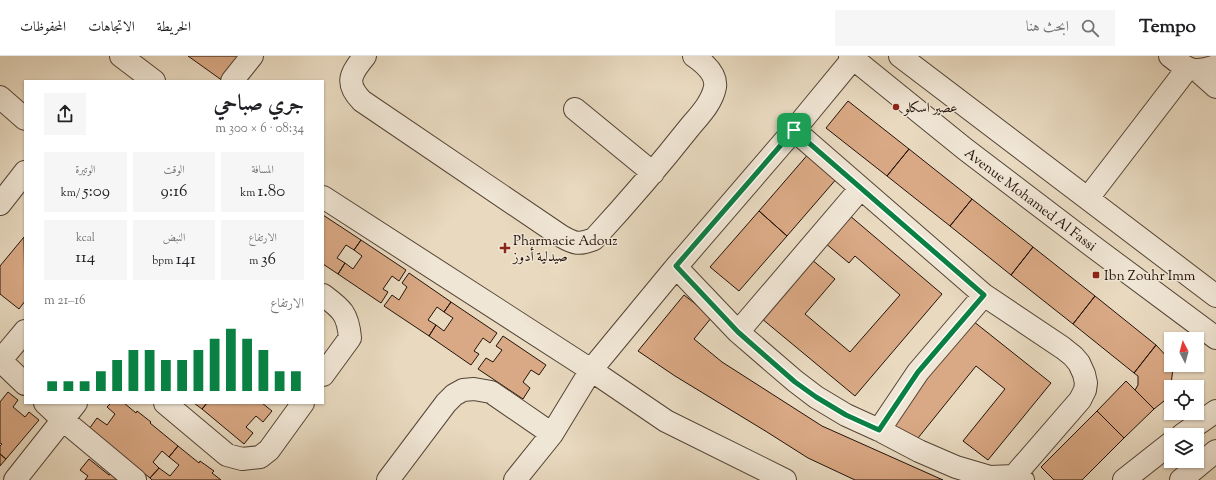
<!DOCTYPE html>
<html lang="ar">
<meta charset="utf-8">
<style>
:root{--surface:#fff;--page:#f6f6f6;--text:#202124;--muted:#757577;--line:#e0e0e0;--accent:#0b8043}
body{margin:0;font-family:"Sorts Mill Goudy",Amiri,serif;background:var(--page);color:var(--text);direction:rtl;height:100vh;display:flex;flex-direction:column;font-size:15px;white-space:nowrap}
*{box-sizing:border-box;margin:0}
p{font-size:13px;color:var(--muted)}
.icon{flex:none;width:22px;height:22px;fill:none;stroke:currentColor;stroke-width:2;stroke-linecap:round;stroke-linejoin:round}
.map{position:relative;flex:1;overflow:hidden;direction:ltr}
.sheet{position:absolute;left:24px;top:24px;width:300px;height:324px;display:flex;flex-direction:column;background:var(--surface);border-radius:0px;box-shadow:0 1px 3px #0004;direction:rtl}
.sheet>*{flex:none}
.needle{width:26px;rotate:354deg}
.tools{position:absolute;left:1164px;top:276px;display:grid;gap:8px}
.tools a{display:grid;place-items:center;width:40px;height:40px;border-radius:0px;background:var(--surface);box-shadow:0 1px 3px #0004;font-size:20px}
.pin{position:absolute;display:grid;place-items:center;width:34px;height:34px;color:#fff;margin:-17px;border-radius:8px;box-shadow:0 2px 6px #0006}
.round{display:grid;place-items:center;flex:none;width:42px;height:42px;border-radius:0px;background:var(--page)}
.head{display:flex;align-items:center;justify-content:space-between;height:68px;padding:0 20px}
h1{font-size:22px;font-weight:600;line-height:30px}
.stats{display:grid;grid-template-columns:repeat(3,1fr);gap:6px;height:68px;padding:4px 20px}
.stats div{display:grid;align-content:center;border-radius:0px;background:var(--page);text-align:center}
.stats b{font-size:17px;font-weight:600}
.stats small{font-size:11px;font-weight:400}
.stats p{font-size:11px}
.chart{height:112px;padding:8px 20px}
.chart p{display:flex;justify-content:space-between}
.chart svg{width:100%;height:72px;margin-top:4px;stroke:var(--accent);stroke-width:6}
header{display:flex;align-items:center;gap:24px;box-sizing:border-box;height:56px;padding:0 20px;background:var(--surface);border-bottom:1px solid var(--line)}
header strong{font-size:19px}
nav{display:flex;gap:22px;margin-inline-start:auto;font-size:14px}
.search{width:280px;height:36px;background:var(--page);display:flex;align-items:center;gap:10px;box-sizing:border-box;padding:0 14px;border-radius:0px;color:var(--muted);font-size:15px}
.map>svg:first-child{display:block}
</style>
<header>
<strong>Tempo</strong>
<div class="search"><svg class="icon" aria-label="search" viewBox="0 0 24 24"><circle cx="10" cy="10" r="6"/><path d="M15 15l6 6"/></svg>ابحث هنا</div>
<nav><a>الخريطة</a><a>الاتجاهات</a><a>المحفوظات</a></nav>
</header>
<div class="map">
<svg width="1216" height="424" viewBox="0 0 1216 424">
<rect width="100%" height="100%" fill="#e8d9bf"/>
<filter id="stains"><feTurbulence type="fractalNoise" baseFrequency=".005" numOctaves="4"/><feColorMatrix values="0 0 0 0 .2 0 0 0 0 .09 0 0 0 0 .02 0 0 0 .5 -.17"/></filter>
<radialGradient id="worn" r=".72"><stop offset=".6" stop-color="#630" stop-opacity="0"/><stop offset="1" stop-color="#630" stop-opacity=".3"/></radialGradient>
<path fill="#d9a884" stroke="#231209" d="M188,0H243L223,25Z
M848,45L909,93L887,120L826,72Z
M909,93L972,143L950,170L887,120Z
M810,96L838,121L787,180L759,155Z
M972,143L1033,191L1011,219L950,170Z
M759,155L787,180L739,235L710,211Z
M323,159L361,184L354,194L346,189L337,202L345,207L338,218L323,208Z
M849,159L942,238L855,340L761,262L811,203L835,223L805,258L850,296L900,239L855,200L849,207L825,187Z
M24,181L25,245L19,253L0,238V210Z
M361,184L406,214L399,225L392,220L383,233L388,236L381,247L338,218L345,207L353,213L362,200L354,194Z
M1033,191L1095,240L1073,268L1011,219Z
M409,217L451,246L444,256L437,251L428,264L436,269L429,280L384,250L392,239L399,244L407,231L402,227Z
M684,239L712,261L694,283L722,306L822,370L943,424H855L808,402L767,376L675,320L638,295Z
M1095,240L1156,289L1134,317L1073,268Z
M451,246L497,277L490,287L483,282L474,295L479,298L471,309L429,280L436,269L444,275L453,262L444,256Z
M973,265L1051,327L988,404L963,385L1005,333L976,310L914,387L890,368Z
M503,280L546,309L539,319L531,314L523,326L530,332L523,343L478,313L486,302L493,306L502,294L496,290Z
M1156,289L1170,304L1171,309L1173,312L1170,337L1164,345L1154,353L1135,334L1138,329V320L1134,317Z
M1126,325L1154,353L1124,382L1097,355Z
M8,336L18,344L13,351L25,361L29,356L39,364L6,403L0,398V390L2,388L0,387V346Z
M111,347H124L136,357L137,355L151,366L150,367L178,390L169,401L162,395L153,406L159,412L150,422L89,373L97,362L107,369L115,358L107,351Z
M194,347H207L202,353Z
M207,347H262L272,355L263,366L256,360L246,371L253,377L244,388L202,353Z
M1097,355L1124,382L1082,424H1054L1041,411Z
M178,390L199,407L200,405L214,415L212,417L221,424H152L150,422L159,412L170,420L179,409L169,401Z
M0,398L6,403L0,410Z
M89,403L109,419L111,418L118,424H85L88,420L80,414Z"/>
<g fill="none" stroke-linecap="round" stroke-linejoin="round">
<g stroke="#544436" stroke-width="24">
<path id="minor" d="M121,0L154,25
M365,0C351,17 344,27 362,45L561,180C575,188 579,189 594,183C627,147 659,110 689,72C699,60 712,47 715,31C717,18 704,7 694,0
M850,0L965,93L1095,192L1216,282
M900,0L1216,240
M1170,0C1188,14 1193,18 1216,10
M1197,14L1216,31
M232,25L252,0
M0,41L25,63
M575,53L653,117
M794,74L984,239L1063,292L1073,300L1079,307L1084,318L1086,327L1085,334L1080,344L1014,420
M323,141L591,314L666,365L785,424
M1088,142L1187,13
M0,148L25,116
M676,211L738,276L795,325L816,341L846,359L879,374L919,395L956,411L990,421L1014,420L1023,424
M323,239C342,253 348,258 350,282L323,319
M738,276L861,132
M0,304L25,328
M0,305L25,275
M45,347L62,363L135,424
M165,347L227,399L242,403L260,401L269,394L303,347
M879,374L918,316L984,239
M1182,379L1216,355
M15,424L76,347
M388,424L446,347L454,339L463,334L474,333L491,336L552,378
M515,424L552,378L591,314L676,211L794,74L855,0
M1124,424L1171,387
M1181,424L1216,395"/>
</g>
<use href="#minor" stroke="#f0e6d5" stroke-width="22"/>
</g>
<g fill="none" stroke-linecap="round" stroke-linejoin="round">
<g stroke="#fff" stroke-width="8">
<path id="route" d="M794,74L984,239L918,316L879,374L846,359L816,341L795,326L738,276L676,210Z"/>
</g>
<use href="#route" stroke="#0b8043" stroke-width="5"/>
</g>
<g fill="#8f2418" stroke="#f0e6d5" stroke-width="1.5">
<circle cx="896" cy="51" r="4"/>
<path d="M503 186h4v4h4v4h-4v4h-4v-4h-4v-4h4z"/>
<rect x="1092" y="215" width="8" height="8" rx="2"/>
</g>
<g text-anchor="middle" stroke-width="3" stroke-linejoin="round" paint-order="stroke">
<g font-size="14" fill="#231209" stroke="#f0e6d5" text-anchor="start">
<text x="904" y="56">عصير اسكلو</text>
<text x="513" y="189">Pharmacie Adouz<tspan x="513" dy="16">صيدلية أدوز</tspan></text>
<text x="1104" y="224">Ibn Zouhr Imm</text>
</g>
<g font-size="14" fill="#231209" stroke="#f0e6d5">
<text transform="translate(1031 143) rotate(37)" y="5">Avenue Mohamed Al Fassi</text>
</g>
</g>
<rect width="100%" height="100%" filter="url(#stains)"/>
<rect width="100%" height="100%" fill="url(#worn)"/>
</svg>
<div class="tools">
<a><svg class="needle" viewBox="-14 -14 28 28"><path d="M0-13l5 13h-10z" fill="#e53935"/><path d="M0 13l5-13h-10z" fill="#757577"/></svg></a>
<a><svg class="icon" aria-label="locate" viewBox="0 0 24 24"><circle cx="12" cy="12" r="6"/><path d="M12 2v4M12 18v4M2 12h4M18 12h4"/></svg></a>
<a><svg class="icon" aria-label="layers" viewBox="0 0 24 24"><path d="M12 4l9 5-9 5-9-5zM3 14l9 5 9-5"/></svg></a>
</div>
<div class="pin" style="left:794px;top:74px;background:#1e9e55"><svg class="icon" aria-label="arrive" viewBox="0 0 24 24"><path d="M6 21V4h12l-3 4 3 4H6"/></svg></div>
<section class="sheet">
<div class="head"><div><h1>جري صباحي</h1><p>08:34 · 6 × 300 m</p></div><a class="round"><svg class="icon" aria-label="share" viewBox="0 0 24 24"><path d="M12 15V3M7 8l5-5 5 5M5 13v7h14v-7"/></svg></a></div>
<div class="stats">
<div><p>المسافة</p><b>1.80<small> km</small></b></div>
<div><p>الوقت</p><b>9:16</b></div>
<div><p>الوتيرة</p><b>5:09<small> /km</small></b></div>
</div>
<div class="stats">
<div><p>الارتفاع</p><b>36<small> m</small></b></div>
<div><p>النبض</p><b>141<small> bpm</small></b></div>
<div><p>kcal</p><b>114</b></div>
</div>
<div class="chart"><p><span>الارتفاع</span>16–21 m</p>
<svg viewBox="0 0 160 44" preserveAspectRatio="none"><path d="M5 44V38M15 44V38M25 44V38M35 44V32M45 44V25M55 44V19M65 44V19M75 44V25M85 44V25M95 44V19M105 44V12M115 44V6M125 44V12M135 44V19M145 44V32M155 44V32"/></svg>
</div>
</section>
</div>
